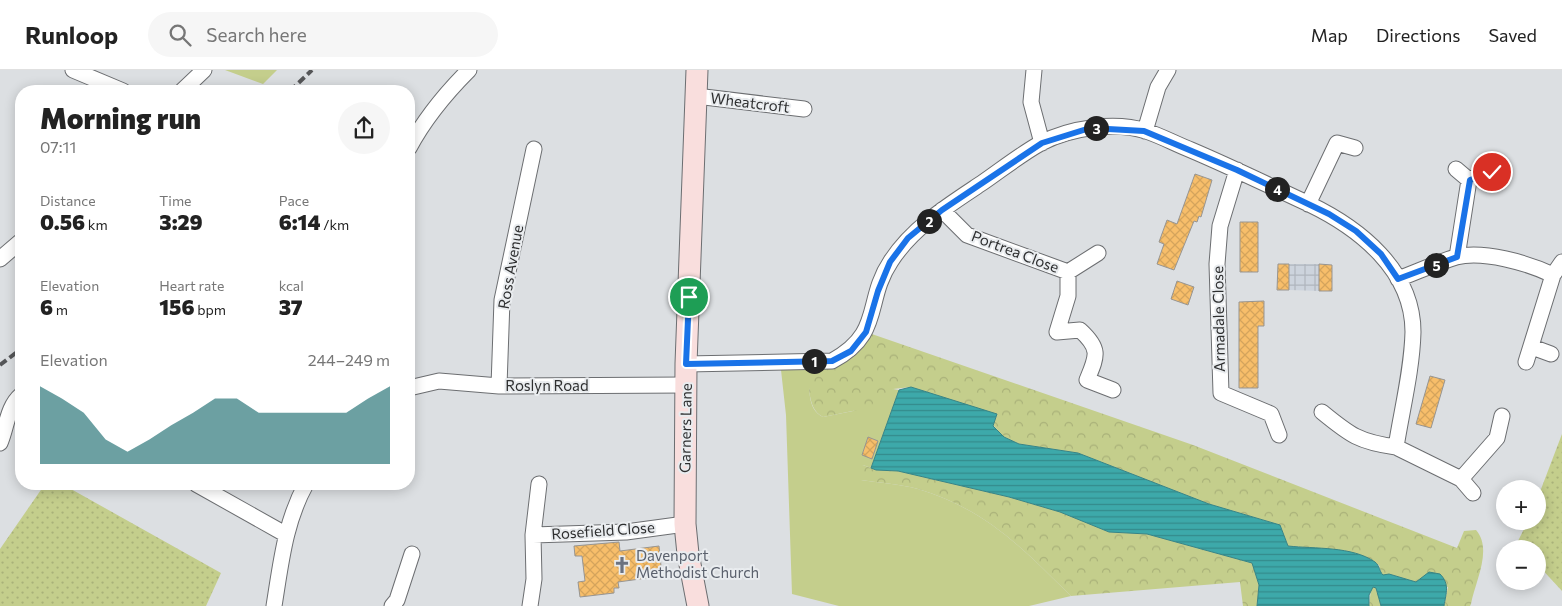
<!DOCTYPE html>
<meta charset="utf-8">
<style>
:root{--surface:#fff;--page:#f6f6f6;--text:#222;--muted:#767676;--line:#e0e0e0;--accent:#2e787c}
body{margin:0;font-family:Commissioner,sans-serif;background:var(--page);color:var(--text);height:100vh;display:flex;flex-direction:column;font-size:19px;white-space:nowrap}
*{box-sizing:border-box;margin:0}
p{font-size:16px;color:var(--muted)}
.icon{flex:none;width:28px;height:28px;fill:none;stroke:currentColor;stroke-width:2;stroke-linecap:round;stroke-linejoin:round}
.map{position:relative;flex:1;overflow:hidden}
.side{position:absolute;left:15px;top:15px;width:400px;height:405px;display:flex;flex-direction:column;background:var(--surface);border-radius:20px;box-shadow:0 2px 12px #0003}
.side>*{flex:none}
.fabs{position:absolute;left:1496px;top:410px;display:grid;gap:10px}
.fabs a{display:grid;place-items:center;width:50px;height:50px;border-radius:50%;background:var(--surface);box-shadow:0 2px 12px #0003;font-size:25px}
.pin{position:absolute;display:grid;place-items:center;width:42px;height:42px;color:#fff;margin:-21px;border:2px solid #fff;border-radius:50%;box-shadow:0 1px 5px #0007}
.km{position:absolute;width:25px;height:25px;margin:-12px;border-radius:50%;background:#222;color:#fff;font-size:14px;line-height:25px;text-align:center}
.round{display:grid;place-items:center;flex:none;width:52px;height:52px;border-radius:26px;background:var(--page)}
.overview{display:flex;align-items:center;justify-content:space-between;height:85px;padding:0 25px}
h1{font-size:28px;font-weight:800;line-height:38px}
.metrics{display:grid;grid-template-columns:repeat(3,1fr);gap:8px;height:85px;padding:5px 25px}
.metrics div{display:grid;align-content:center}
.metrics b{font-size:21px;font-weight:800}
.metrics small{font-size:14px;font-weight:400}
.metrics p{font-size:14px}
.chart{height:140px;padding:10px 25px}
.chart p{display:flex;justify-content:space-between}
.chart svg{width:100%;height:90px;margin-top:5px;fill:var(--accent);opacity:.7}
header{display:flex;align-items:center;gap:30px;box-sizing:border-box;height:70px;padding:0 25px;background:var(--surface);border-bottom:1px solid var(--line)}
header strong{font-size:24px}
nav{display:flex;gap:28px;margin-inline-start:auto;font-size:18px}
.search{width:350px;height:45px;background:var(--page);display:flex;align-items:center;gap:12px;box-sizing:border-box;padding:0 18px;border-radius:28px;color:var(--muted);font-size:19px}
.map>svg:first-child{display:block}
</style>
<header>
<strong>Runloop</strong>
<div class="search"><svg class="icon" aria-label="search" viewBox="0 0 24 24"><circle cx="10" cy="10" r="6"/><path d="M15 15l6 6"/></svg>Search here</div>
<nav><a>Map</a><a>Directions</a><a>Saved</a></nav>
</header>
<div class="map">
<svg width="1562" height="536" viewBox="0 0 1562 536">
<defs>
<pattern id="industrial-grid" width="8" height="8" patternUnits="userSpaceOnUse" patternTransform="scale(1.25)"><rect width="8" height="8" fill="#cdd4dd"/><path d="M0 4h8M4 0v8" fill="none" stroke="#b0b6be"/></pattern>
<pattern id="forest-crowns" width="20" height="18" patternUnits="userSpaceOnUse" patternTransform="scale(1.25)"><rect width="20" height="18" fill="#c4ce8c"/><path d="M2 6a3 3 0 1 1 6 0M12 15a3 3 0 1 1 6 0" fill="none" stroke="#a9b179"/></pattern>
<pattern id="park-dots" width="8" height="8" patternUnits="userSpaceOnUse" patternTransform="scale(1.25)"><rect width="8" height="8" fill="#c4ce8c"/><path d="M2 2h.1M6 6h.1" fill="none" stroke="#a9b179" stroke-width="1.8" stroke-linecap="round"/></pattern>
<pattern id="water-rules" width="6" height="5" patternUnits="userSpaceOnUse" patternTransform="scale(1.25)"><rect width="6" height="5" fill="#3da9aa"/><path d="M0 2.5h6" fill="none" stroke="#348a8b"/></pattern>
<pattern id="building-cross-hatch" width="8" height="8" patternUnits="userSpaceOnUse" patternTransform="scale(1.25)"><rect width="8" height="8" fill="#f7be6a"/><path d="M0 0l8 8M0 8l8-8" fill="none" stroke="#d4a45c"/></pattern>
</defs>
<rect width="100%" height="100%" fill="#dcdfe2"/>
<path fill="url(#industrial-grid)" d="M1289,194H1319V221L1289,220V211L1278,210V204H1289Z"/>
<path fill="#c4ce8c" d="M225,0H277L263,14Z
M809,299C810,316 806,339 823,347L853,341L893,319L899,320L871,398L863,395L861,410C880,413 900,414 918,419C987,440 1022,478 1071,526L1029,536H839L792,524L786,345L781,300Z"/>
<path fill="url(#forest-crowns)" d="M866,262L1193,375L1457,478L1464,461L1476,460C1493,479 1475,512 1471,534L1470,536H1444L1448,517L1416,512L1389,504L1376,518L1381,536H1369L1371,519L1381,503L1379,495L1346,481L1288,476L1280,455L1209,434L1078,383L1019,374L1004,367L993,355L997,345L911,317L893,319L887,334L823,347C805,338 810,309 808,291H832Z
M863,395L876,400L898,401L1009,427L1060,442L1109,462L1147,464L1252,493L1259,515L1257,536H1243L1240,512L1071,526C1022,478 987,440 918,419C900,414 880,413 861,410L860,398Z"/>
<path fill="url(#park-dots)" d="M1562,364V521L1538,495V479H1523L1517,473L1528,451H1538V427Z
M45,414H62L221,503L206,536H0V479Z"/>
<path fill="url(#water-rules)" stroke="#388485" d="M911,317L997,344L993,356L1004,367L1019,374L1078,383L1209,434L1280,455L1288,476C1315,479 1352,476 1375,492C1380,496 1379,501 1383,505L1389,504L1416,512L1429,502L1440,504C1450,514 1446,523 1444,536H1381L1376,518L1373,517L1369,525V536H1257L1259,515L1252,493L1147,464L1109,462L1060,442L1009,427L898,401L876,400L871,398L899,320Z"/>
<path fill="url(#building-cross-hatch)" stroke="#979592" d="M1195,104L1212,110L1201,147L1199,146L1197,152L1194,151L1174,200L1157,194L1164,174L1159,172L1167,150L1177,154Z
M1240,152H1258V202H1240Z
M1278,194H1289V220H1277Z
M1319,194L1332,195V221H1319Z
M1177,211L1194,217L1188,235L1171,229Z
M1264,231V256H1258V318H1239V232Z
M1430,306L1445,310L1431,358L1416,354Z
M868,367L878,371L872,389L862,385Z
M619,472L620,481L659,476L662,506L618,512L619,518H614V523L580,527L578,512L585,511L582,486H575L574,476Z"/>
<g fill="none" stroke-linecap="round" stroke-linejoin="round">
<g stroke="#6c6e71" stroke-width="17">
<path id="street" d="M73,0L123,21
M1034,0L1031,32L1042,73
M182,21L204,0
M696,26L804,39
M1145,61L1158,17L1168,0
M409,78C425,48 445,24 469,0
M1456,99L1469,110L1492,102
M1237,100L1220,156L1217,194L1221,323L1271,344L1279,365
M1308,134L1337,73L1355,78
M942,140L967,165L1068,202L1098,183
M1457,187L1469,110
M0,189L21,171
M1068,202V226L1057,262L1080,260C1101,279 1097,286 1087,310L1113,320
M1398,209C1417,202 1436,193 1456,187C1483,180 1528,193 1553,205L1562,192
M1532,277L1551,284
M1526,292L1553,205
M686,294L832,291C884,263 864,231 891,191C913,157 949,135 982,113C1001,100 1021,84 1041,73C1070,58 1114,51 1146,61C1161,66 1176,74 1191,80C1231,97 1270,116 1309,134C1359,158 1413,200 1413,262C1412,300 1402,339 1396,377L1461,409L1473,423
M499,316L502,230L534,79
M409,318L439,311L499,316L687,315
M1322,342C1350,365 1359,372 1396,377
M0,373C7,357 7,337 21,325
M1461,409L1497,368L1502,346
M196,414L285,464
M533,465L626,462L685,454
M274,536C281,493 285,452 306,414
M392,536L397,530L412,484
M530,536L534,509L533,465L539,414"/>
</g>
<g stroke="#6c6e71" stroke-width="23">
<path id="secondary" d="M697,0L686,294L685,454L688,484L698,536"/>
</g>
<use href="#street" stroke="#fff" stroke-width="15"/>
<use href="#secondary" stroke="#f9dedd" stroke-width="21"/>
<path stroke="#555658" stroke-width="4" stroke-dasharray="8 4" stroke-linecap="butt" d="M290,21L312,0
M0,295L21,279"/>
</g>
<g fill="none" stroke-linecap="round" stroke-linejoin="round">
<g stroke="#fff" stroke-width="10">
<path id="route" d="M689,227L686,294L832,291L851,281L866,262L878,221L890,192L908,168L942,140L1042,73L1090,58L1144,61L1237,100L1329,144L1356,161L1381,184L1398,209L1457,187L1470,110L1492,102"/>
</g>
<use href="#route" stroke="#1a73e8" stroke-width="6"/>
</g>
<defs>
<g id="church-bare" transform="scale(1.35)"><path d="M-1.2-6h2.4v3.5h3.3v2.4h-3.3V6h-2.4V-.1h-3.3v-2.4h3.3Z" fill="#6b7280" stroke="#e9ecef" stroke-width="2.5" paint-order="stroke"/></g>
</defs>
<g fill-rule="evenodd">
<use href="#church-bare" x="622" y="495"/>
</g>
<g text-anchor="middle" stroke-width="4" stroke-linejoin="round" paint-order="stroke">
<g font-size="15" fill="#2e2f30" stroke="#e9ecef">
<text transform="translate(750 33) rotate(7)" y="5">Wheatcroft</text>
<text transform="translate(1015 182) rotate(21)" y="5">Portrea Close</text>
<text transform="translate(511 197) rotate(-80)" y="5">Ross Avenue</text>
<text transform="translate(1219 249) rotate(-91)" y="5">Armadale Close</text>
<text x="547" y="321">Roslyn Road</text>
<text transform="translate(686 358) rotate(-89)" y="5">Garners Lane</text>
<text transform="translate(603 461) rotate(-4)" y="5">Rosefield Close</text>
</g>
<g font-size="15" fill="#5b616d" stroke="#e9ecef" text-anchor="start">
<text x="636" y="491">Davenport<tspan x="636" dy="17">Methodist Church</tspan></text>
</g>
</g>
</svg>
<div class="fabs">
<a>+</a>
<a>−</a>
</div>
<div class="pin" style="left:689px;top:227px;background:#1e9e55"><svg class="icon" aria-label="arrive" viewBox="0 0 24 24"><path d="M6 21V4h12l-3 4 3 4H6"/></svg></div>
<div class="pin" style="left:1492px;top:102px;background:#d93025"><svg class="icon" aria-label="check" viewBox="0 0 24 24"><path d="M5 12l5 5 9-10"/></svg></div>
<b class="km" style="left:814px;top:291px">1</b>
<b class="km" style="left:929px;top:151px">2</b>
<b class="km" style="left:1096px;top:58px">3</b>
<b class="km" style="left:1277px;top:119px">4</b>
<b class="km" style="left:1436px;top:195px">5</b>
<section class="side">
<div class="overview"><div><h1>Morning run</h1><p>07:11</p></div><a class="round"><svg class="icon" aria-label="share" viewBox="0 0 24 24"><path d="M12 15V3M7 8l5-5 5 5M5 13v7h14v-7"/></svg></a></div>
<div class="metrics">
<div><p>Distance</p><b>0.56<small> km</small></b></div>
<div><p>Time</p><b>3:29</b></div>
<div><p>Pace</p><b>6:14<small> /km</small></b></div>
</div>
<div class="metrics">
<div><p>Elevation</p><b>6<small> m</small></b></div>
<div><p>Heart rate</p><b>156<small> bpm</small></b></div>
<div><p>kcal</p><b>37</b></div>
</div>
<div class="chart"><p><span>Elevation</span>244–249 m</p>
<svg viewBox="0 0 160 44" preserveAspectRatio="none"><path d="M0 44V6L10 12L20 19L30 32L40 38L50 32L60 25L70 19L80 12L90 12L100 19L110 19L120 19L130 19L140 19L150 12L160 6V44z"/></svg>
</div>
</section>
</div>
